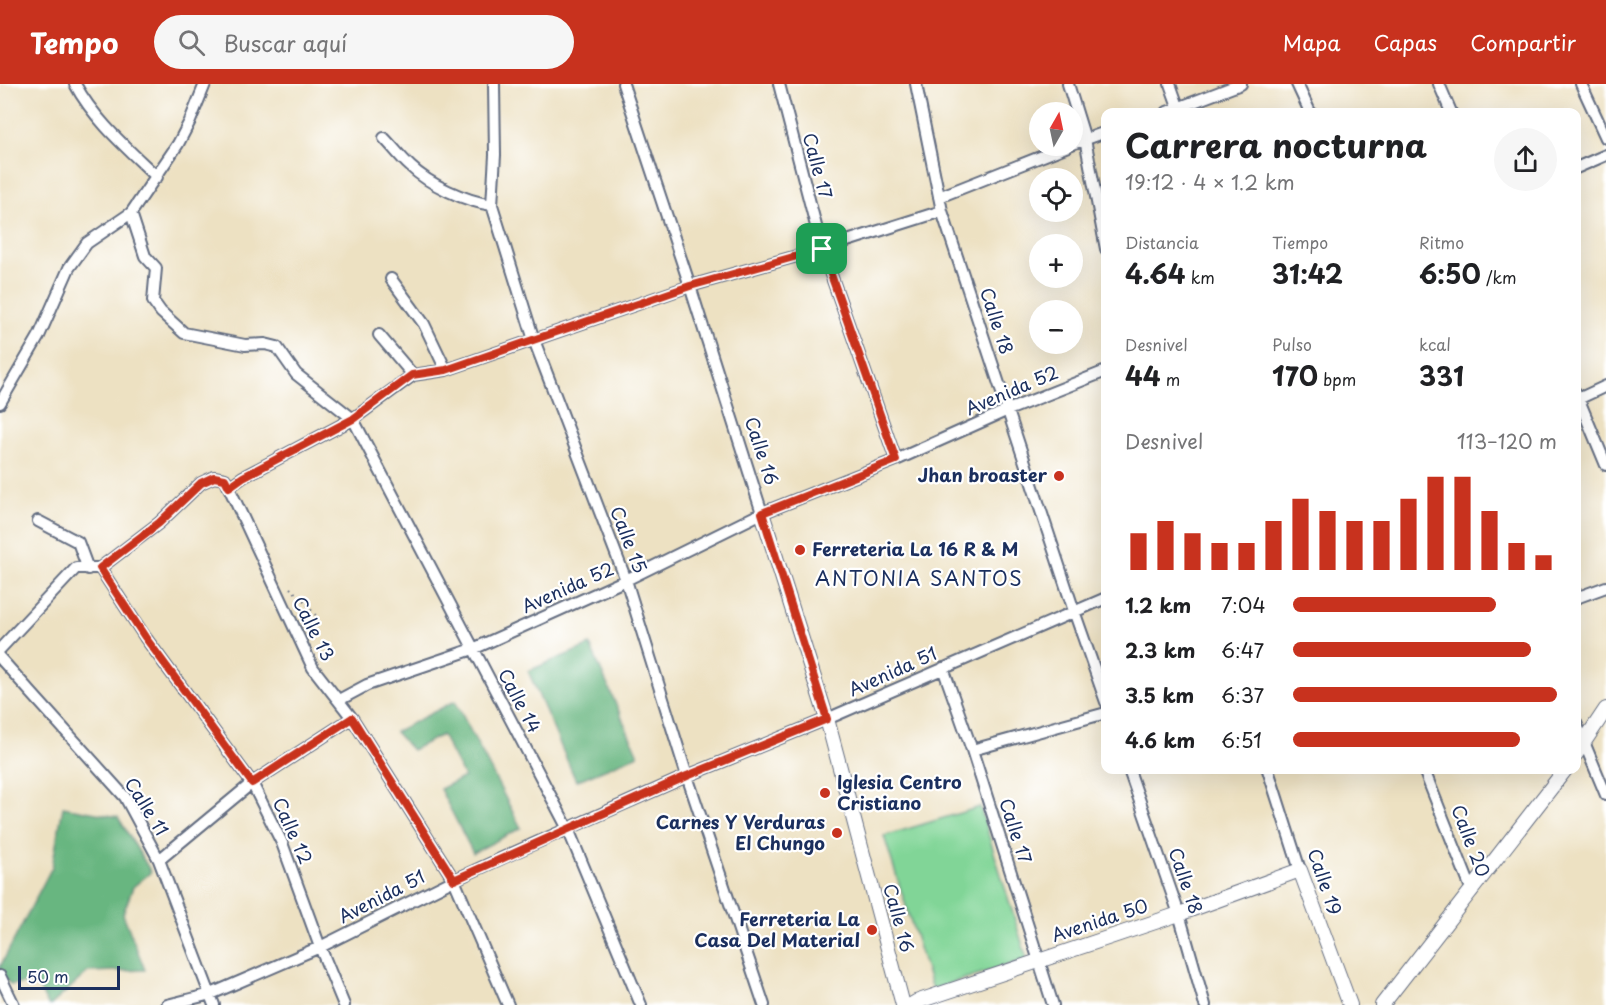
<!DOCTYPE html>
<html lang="es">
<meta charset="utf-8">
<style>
:root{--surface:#fff;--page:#f6f6f6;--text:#202124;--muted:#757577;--accent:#c8321e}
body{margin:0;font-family:"Playpen Sans",sans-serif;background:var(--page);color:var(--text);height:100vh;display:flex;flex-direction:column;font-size:22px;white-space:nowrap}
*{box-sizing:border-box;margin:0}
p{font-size:20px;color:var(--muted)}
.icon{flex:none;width:33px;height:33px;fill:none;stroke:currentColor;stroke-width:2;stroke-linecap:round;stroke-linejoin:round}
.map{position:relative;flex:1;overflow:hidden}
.panel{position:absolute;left:1101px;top:24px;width:480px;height:666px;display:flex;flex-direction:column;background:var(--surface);border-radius:12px;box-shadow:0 6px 24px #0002}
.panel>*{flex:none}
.needle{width:39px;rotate:9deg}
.buttons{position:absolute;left:1029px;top:18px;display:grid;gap:12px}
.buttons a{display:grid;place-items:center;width:54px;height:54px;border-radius:50%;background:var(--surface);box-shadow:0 6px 24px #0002;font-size:30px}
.scale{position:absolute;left:18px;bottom:15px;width:102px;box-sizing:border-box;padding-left:6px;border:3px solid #1b2f5e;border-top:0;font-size:16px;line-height:21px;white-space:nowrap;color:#1b2f5e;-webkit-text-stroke:4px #fff;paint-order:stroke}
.pin{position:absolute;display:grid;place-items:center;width:51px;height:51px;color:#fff;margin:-26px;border-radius:12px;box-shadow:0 3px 9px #0006}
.round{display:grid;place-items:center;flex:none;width:63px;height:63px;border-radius:32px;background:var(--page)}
.headline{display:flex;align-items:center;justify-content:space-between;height:102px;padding:0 24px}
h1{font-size:33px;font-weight:700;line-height:45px}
.figures{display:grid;grid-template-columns:repeat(3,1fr);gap:9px;height:102px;padding:6px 24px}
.figures div{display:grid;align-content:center}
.figures b{font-size:26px;font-weight:700}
.figures small{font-size:16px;font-weight:400}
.figures p{font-size:16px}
.chart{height:168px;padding:12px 24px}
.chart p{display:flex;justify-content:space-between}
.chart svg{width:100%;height:108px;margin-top:6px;stroke:var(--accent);stroke-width:6}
ul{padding:0 24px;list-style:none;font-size:20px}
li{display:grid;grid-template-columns:96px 72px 1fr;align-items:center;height:45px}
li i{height:15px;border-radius:8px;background:var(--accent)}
header{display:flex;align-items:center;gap:36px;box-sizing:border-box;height:84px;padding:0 30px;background:var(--accent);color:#fff}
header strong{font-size:28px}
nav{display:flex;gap:33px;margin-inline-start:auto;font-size:21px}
.search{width:420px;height:54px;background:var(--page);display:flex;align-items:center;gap:15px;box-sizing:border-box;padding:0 21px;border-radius:33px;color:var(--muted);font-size:22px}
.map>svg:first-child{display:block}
</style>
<header>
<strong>Tempo</strong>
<div class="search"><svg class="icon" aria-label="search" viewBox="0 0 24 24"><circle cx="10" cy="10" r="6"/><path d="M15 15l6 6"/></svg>Buscar aquí</div>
<nav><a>Mapa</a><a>Capas</a><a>Compartir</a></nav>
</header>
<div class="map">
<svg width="1606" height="921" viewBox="0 0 1606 921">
<rect width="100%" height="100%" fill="#fff"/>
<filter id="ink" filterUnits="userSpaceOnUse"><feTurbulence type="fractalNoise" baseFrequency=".0167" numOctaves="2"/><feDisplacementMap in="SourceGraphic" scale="12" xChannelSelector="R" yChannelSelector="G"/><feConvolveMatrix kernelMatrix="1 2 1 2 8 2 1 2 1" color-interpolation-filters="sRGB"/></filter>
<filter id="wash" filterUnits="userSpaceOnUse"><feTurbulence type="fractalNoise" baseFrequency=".008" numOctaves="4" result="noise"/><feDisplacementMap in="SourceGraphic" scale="24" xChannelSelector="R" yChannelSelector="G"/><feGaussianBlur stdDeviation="1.35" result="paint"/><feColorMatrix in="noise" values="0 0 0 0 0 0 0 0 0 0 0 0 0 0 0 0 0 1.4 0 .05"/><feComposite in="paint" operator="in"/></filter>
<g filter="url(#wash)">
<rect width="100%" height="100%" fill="#ede1c2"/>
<path fill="#81d597" stroke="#4e827a" stroke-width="1.5" d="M980,723L1027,875L932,905L884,752Z"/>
<path fill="#68b680" stroke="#42726f" stroke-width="1.5" d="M590,561L638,671L576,697L528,587Z
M455,617L521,744L473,769L440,705L464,693L442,651L412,666L395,648Z
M63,723L118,733L151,788L133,803L123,830L145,886L88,888L51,921H48L36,898L11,901L0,889V883L52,783Z"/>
</g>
<g filter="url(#ink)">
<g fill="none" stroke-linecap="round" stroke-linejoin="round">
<g stroke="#646d81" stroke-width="14">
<path id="minor" d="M75,0C94,36 128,65 157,93
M494,0L495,71L492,121L534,256L626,496L687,692L764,921
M623,0L690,202L762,429
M779,0L822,165L896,376
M916,0L942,127L1074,527L1106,618
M1068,0L1085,55L1106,165
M1170,0L1180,28
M1297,0L1310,28
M1439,0L1451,28
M1581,0L1606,54
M1167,28L1241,0
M384,54C393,63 401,74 410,82C430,101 465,117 492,121
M1072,60L1106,48
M1576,84L1606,71
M939,113L1068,62
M131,129L145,172L156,184L153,217L161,228L184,249L245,261L265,260L277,263L296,290L353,335L568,745L641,921
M391,195L424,240L446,286
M379,251L413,291
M1576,309L1606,381
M1576,316L1606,302
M0,319L39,252L69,184L87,159L131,129L178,60L190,37L205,0
M229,403L243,393L353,335L413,291L446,286L690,202L822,165L942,127
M38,437L78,458L88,485
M100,484L145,553L252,699L282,759L320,863L344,921
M1576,514L1606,503
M0,565L76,484H100L159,439L201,399L214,393L225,395L313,584L352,634L454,796L508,921
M0,574L125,713L159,776L214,921
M943,584L972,666L1053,921
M339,616L367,601L473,565L626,496L762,429L896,376L1008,326L1106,287
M1576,639L1606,711
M972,666L1106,629
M1129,686L1179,830L1205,921
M1268,686L1300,786
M1424,686L1472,807
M159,776L252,699L352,634
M0,892L14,921
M167,921L211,910L320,863L454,796L511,770L687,692L827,635L1106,514"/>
</g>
<g stroke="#646d81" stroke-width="16">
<path id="tertiary" d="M762,429L827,635L903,921
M1576,670L1606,625
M911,921L916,918L1179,830L1300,786L1350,921
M1382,921L1565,686"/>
</g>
<path stroke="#646d81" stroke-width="2" stroke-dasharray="1.5 4.5" stroke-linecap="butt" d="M290,504L304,517L318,534"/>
<use href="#minor" stroke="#fff" stroke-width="10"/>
<use href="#tertiary" stroke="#fff" stroke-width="14"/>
</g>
</g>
<g fill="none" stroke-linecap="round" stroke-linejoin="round" filter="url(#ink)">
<g stroke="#fff" stroke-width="12">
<path id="route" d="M822,165L896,376L762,429L827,635L687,692L454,796L352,634L252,699L145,553L100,484L159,439L201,399L214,393L225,395L229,403L243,393L353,335L412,291L446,286L690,202Z"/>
</g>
<use href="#route" stroke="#c8321e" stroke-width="8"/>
</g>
<g fill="#c8321e" stroke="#fff" stroke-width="2">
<circle cx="1059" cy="392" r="6"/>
<circle cx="800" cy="466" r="6"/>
<circle cx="825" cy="709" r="6"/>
<circle cx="837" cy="749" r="6"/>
<circle cx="872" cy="846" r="6"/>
</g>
<g text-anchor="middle" stroke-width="4.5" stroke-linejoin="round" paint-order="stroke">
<g font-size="18" fill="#1b2f5e" stroke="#fff">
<text transform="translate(817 82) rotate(75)" y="6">Calle 17</text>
<text transform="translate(996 237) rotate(72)" y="6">Calle 18</text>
<text transform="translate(1012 307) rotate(-23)" y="6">Avenida 52</text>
<text transform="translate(761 367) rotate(72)" y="6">Calle 16</text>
<text transform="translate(628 456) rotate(69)" y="6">Calle 15</text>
<text transform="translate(568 504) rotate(-24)" y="6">Avenida 52</text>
<text transform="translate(313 545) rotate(63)" y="6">Calle 13</text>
<text transform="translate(893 588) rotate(-24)" y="6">Avenida 51</text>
<text transform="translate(519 617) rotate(62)" y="6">Calle 14</text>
<text transform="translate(146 723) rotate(58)" y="6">Calle 11</text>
<text transform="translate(292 747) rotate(66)" y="6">Calle 12</text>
<text transform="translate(1015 747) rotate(72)" y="6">Calle 17</text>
<text transform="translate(1470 757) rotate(69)" y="6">Calle 20</text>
<text transform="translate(1185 797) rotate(71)" y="6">Calle 18</text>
<text transform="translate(1324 798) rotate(71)" y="6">Calle 19</text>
<text transform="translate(382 813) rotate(-27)" y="6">Avenida 51</text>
<text transform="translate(898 834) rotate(75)" y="6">Calle 16</text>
<text transform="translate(1100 837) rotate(-18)" y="6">Avenida 50</text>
</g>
<g font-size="18" font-weight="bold" fill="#1b2f5e" stroke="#fff" text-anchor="end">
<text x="1047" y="398">Jhan broaster</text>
<text x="812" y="472" text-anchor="start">Ferreteria La 16 R &amp; M</text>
<text x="837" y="705" text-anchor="start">Iglesia Centro<tspan x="837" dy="21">Cristiano</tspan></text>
<text x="825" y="745">Carnes Y Verduras<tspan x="825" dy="21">El Chungo</tspan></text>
<text x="860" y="842">Ferreteria La<tspan x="860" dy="21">Casa Del Material</tspan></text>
</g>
<g font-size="20" letter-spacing="1.5" fill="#1b2f5e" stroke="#fff">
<text x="919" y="502">ANTONIA SANTOS</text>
</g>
</g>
</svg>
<div class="buttons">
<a><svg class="needle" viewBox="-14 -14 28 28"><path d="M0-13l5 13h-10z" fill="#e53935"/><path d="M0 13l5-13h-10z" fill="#757577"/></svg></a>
<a><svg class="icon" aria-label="locate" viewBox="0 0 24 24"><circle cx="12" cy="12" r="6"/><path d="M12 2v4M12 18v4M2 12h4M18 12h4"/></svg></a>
<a>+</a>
<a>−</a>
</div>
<div class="scale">50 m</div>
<div class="pin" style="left:822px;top:165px;background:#1e9e55"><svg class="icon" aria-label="arrive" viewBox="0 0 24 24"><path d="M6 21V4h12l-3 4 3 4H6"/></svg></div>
<section class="panel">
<div class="headline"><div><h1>Carrera nocturna</h1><p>19:12 · 4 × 1.2 km</p></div><a class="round"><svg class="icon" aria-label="share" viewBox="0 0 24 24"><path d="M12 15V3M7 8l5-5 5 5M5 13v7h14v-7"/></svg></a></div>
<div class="figures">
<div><p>Distancia</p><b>4.64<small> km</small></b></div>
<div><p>Tiempo</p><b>31:42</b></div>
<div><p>Ritmo</p><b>6:50<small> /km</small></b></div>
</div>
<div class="figures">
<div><p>Desnivel</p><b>44<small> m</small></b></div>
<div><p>Pulso</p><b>170<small> bpm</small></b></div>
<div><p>kcal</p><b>331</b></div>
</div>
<div class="chart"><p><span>Desnivel</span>113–120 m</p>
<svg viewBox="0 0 160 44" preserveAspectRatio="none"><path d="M5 44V29M15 44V24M25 44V29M35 44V33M45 44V33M55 44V24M65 44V15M75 44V20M85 44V24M95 44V24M105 44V15M115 44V6M125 44V6M135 44V20M145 44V33M155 44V38"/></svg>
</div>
<ul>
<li><b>1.2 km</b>7:04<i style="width:77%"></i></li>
<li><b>2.3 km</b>6:47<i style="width:90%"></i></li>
<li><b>3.5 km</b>6:37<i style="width:100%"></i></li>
<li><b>4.6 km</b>6:51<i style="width:86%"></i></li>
</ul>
</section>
</div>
